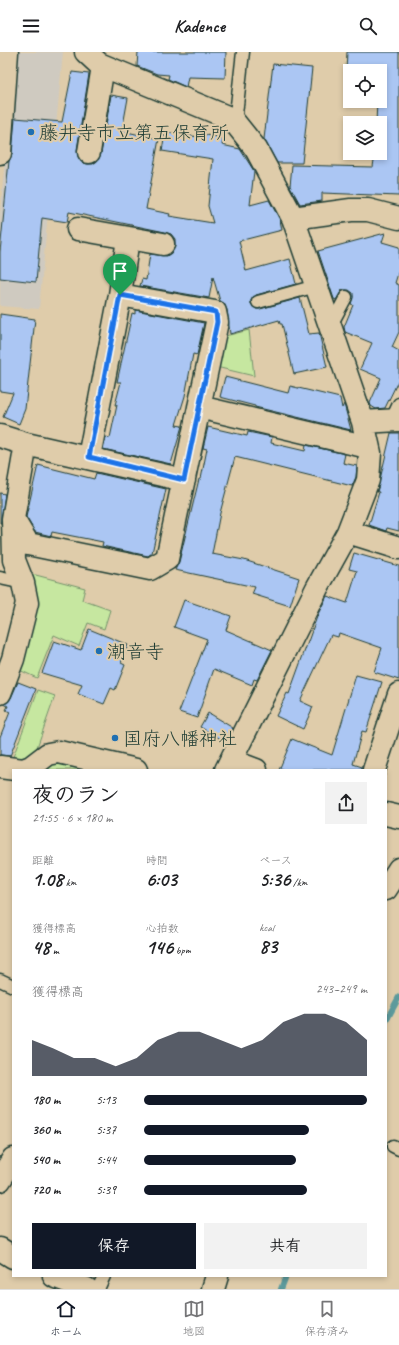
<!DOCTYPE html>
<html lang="ja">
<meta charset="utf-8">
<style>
:root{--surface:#fff;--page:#f2f2f2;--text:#202124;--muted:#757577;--line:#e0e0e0;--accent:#111827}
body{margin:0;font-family:Caveat,"Klee One",sans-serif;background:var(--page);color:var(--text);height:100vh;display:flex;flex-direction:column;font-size:15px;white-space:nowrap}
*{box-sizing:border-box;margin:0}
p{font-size:13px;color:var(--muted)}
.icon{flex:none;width:22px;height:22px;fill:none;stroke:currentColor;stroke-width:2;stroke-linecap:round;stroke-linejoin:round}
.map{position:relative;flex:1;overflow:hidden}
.details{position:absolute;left:12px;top:717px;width:375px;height:508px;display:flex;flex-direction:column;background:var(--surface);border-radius:0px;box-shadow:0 2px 6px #0003}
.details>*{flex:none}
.fabs{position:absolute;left:343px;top:12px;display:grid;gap:8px}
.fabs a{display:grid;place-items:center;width:44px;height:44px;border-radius:0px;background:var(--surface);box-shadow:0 2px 6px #0003;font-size:20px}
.pin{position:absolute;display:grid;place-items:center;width:34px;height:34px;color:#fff;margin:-41px -17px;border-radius:50% 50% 50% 0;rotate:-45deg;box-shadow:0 0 4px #0007}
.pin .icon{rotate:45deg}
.round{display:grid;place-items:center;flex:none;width:42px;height:42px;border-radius:0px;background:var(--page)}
.summary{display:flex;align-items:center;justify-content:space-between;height:68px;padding:0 20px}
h1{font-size:22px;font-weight:700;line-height:30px}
.figures{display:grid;grid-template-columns:repeat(3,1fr);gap:6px;height:68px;padding:4px 20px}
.figures div{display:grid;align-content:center}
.figures b{font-size:20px;font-weight:700}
.figures small{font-size:11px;font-weight:400}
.figures p{font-size:11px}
.chart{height:112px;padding:8px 20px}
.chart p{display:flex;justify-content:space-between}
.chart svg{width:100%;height:72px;margin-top:4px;fill:var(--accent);opacity:.7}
.button{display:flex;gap:8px;margin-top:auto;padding:8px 20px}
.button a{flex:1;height:46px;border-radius:0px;background:var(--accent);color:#fff;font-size:16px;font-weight:700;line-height:46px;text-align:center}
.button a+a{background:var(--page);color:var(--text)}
ul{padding:0 20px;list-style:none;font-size:13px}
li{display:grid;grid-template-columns:64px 48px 1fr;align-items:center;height:30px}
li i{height:10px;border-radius:5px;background:var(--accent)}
header{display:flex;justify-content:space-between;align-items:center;height:52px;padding:0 20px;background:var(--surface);font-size:18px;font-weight:700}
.tabs{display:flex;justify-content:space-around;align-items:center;height:56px;border-top:1px solid var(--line);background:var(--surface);font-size:11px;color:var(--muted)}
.tabs a{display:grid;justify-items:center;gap:2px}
.tabs .current{color:var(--accent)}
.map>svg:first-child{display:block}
</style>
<header><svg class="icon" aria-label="menu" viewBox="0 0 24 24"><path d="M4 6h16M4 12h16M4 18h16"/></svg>Kadence<svg class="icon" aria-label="search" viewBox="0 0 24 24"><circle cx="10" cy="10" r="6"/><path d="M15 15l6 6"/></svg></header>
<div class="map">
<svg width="399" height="1237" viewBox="0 0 399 1237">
<rect width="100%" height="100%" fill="#dfccaa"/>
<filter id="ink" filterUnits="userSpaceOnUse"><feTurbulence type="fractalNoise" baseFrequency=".025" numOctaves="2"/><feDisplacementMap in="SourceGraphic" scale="8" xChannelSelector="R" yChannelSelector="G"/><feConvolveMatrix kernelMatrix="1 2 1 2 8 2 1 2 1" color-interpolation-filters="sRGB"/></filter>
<g filter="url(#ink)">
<path fill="#cfcac0" d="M15,0H63L39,257L0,254V160Z"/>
<path fill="#c6e7a0" stroke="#72926a" d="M249,278L254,324L216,315L221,285Z
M32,522L85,536L82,548L110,558L104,577L88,571L79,594L54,583L37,626L15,616L34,543Z
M38,638L55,644L35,701L10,713Z
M49,710L113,718H38Z"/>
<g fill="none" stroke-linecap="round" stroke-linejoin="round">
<path stroke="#5d9a9c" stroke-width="6" d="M386,969L399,945
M281,1237L286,1224"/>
</g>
<path fill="#abc6f3" stroke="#1f3d34" d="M138,0H226L225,26L188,25L186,35L168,27L169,23L157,22L137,14Z
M347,0H399V144L322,141V149L300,152L290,134L292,113L373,115L375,101H380V71H376L377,49H380V19H346Z
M273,12L312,16L302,111H277L264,87Z
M72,20L89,22L77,98L78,105L81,110L87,112H93L98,108L101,102L111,43L128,46L122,79L159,87L146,157L170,162L169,164L213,171L208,154L213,107L162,99L165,80L199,85L200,82L223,86L222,93L240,97L254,119L250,153L269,148L280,168L282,178L239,189L246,219L290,207L296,232L256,243L251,248V252L256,257H260L300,246L309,282L319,281L327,315L294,322L282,272H280L279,268L230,282L227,258L224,251L220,249L213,225L209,246L140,234L142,227L146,228L150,202L167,204L172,200L175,195V187L171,182L165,180L69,160L67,170L42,166L36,230L0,226V200L9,109L12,102L15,66L62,70Z
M385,181L382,190L399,195V218L395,231L399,233V280L392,295L399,299V327L385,356L376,357L371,354L370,351L381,326L360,317L372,291L345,280L344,275L353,253L351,252L353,245V241L349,238H342L336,248L334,247L318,199Z
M135,258L204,271L197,303L193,302L185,344L176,373L182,374L171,412L103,397L106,385L110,386L117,353H115L121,330H117L132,261L135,262Z
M0,262L35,267L25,357L19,372L3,365L13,341L0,339Z
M225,325L288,341L290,334L340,346L342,356L344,352L351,378L255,355V354L220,345Z
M208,375L247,384L248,380L272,385L271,391L305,399L306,393L345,402L343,411L357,414L356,425L352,434L235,405L220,461L212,502L244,508L299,526L290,554L252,542L255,535L175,518L179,510L199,427H201L207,397L203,396Z
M391,381H399V479L387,476L386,479L369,473L379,440H377Z
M38,413L94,427L96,421L166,437L152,501L148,504L102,494L103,490L52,480L51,484L35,480L26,465Z
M0,441L5,442L1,471H0Z
M354,501L399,514V628L374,620L382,596L339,581L338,585L331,583L300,649L313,655L303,677L276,664L287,641L289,642L318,562L327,544L347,551L357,519L349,517Z
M184,548L231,564L226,578L272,598L257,628L254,627L252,633L214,617L197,666L179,660L207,587L174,575Z
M89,577L128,593L121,611L125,613L115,638L111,636L104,652L78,642L82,633L42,621L54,589L81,598Z
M356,623L382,630L366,680L362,679L353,712L362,715V718H279L292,687L332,703Z
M18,630L36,637L10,704L0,703V685L10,660L6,658L8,654L4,652L11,646Z
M208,661L233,676L226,690L200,675Z"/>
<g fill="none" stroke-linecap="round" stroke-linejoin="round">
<g stroke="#1f3d34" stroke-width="15">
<path id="lane" d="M235,71L243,0
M258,250L316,234
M330,275L346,245
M391,369L399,352
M0,526L23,531
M0,928L13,934
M393,1094L399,1097
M98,1237L104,1224"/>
</g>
<g stroke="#1f3d34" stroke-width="25">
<path id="street" d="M86,0L99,12L232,67L256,97L293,166L363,370L370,401L368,428L348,480L317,536L226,718
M89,100L103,14
M0,101L7,0
M293,166L351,158H368L399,166
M78,177L163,192
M199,355L368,395
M363,370L399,368
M0,384L26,392L13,467L14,508L23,531L27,551L13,607L0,641
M26,392L184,428
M89,405L120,243L128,186
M13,467L28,492L150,517L167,507L217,270L215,260L120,243
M348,480L399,496
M232,709L256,718
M0,715L23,718L31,715L48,702L59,700L136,718
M374,718L399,642
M386,762L399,765
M0,1128L13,1107
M0,1197L13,1205
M54,1224L87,1237"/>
</g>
<g stroke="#1f3d34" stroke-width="25">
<path id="secondary" d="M386,837L399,817
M213,1237L217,1224"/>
</g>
<use href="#lane" stroke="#dfccaa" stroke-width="12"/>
<use href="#street" stroke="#dfccaa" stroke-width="22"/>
<use href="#secondary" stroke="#dfccaa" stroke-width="22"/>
</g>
</g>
<g fill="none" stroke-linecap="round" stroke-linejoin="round" filter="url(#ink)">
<g stroke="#fff" stroke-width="8">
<path id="route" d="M120,243L216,260L217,270L184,428L89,405Z"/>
</g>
<use href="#route" stroke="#1a73e8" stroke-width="5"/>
</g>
<g fill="#1f6fb2" stroke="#dfccaa" stroke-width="1.5">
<circle cx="31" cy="80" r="4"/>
<circle cx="99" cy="599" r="4"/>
<circle cx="115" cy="686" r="4"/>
</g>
<g text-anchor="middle" stroke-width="4" stroke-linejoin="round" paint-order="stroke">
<g font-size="19" fill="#1f3d34" stroke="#dfccaa" text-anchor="start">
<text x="39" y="87">藤井寺市立第五保育所</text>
<text x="107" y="606">潮音寺</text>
<text x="123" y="693">国府八幡神社</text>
</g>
</g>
</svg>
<div class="fabs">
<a><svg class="icon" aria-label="locate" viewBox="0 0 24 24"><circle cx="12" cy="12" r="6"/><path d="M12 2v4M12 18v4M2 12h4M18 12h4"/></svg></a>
<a><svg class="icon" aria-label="layers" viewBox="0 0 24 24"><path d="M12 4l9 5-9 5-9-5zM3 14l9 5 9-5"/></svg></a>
</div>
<div class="pin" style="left:120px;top:243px;background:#1e9e55"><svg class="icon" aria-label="arrive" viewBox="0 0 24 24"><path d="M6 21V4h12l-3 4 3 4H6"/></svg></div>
<section class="details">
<div class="summary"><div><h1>夜のラン</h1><p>21:55 · 6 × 180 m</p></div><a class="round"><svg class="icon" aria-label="share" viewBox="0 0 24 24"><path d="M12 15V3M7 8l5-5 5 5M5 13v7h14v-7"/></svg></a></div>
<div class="figures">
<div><p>距離</p><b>1.08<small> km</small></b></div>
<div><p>時間</p><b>6:03</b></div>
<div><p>ペース</p><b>5:36<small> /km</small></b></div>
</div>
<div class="figures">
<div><p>獲得標高</p><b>48<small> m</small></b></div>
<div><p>心拍数</p><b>146<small> bpm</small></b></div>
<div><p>kcal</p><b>83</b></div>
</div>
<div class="chart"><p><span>獲得標高</span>243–249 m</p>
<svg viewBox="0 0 160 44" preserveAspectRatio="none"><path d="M0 44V22L10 27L20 33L30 33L40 38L50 33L60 22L70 17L80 17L90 22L100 27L110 22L120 11L130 6L140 6L150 11L160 22V44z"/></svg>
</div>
<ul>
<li><b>180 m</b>5:13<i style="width:100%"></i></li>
<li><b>360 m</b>5:37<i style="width:74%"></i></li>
<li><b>540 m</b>5:44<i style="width:68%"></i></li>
<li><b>720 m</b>5:39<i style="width:73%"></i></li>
</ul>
<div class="button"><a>保存</a><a>共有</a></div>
</section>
</div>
<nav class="tabs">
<a class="current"><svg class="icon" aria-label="home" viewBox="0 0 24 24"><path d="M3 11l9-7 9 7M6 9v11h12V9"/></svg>ホーム</a>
<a><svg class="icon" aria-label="map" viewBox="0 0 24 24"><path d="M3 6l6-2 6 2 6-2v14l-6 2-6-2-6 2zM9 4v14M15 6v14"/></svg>地図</a>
<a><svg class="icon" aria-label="saved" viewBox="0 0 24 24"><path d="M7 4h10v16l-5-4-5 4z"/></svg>保存済み</a>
</nav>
